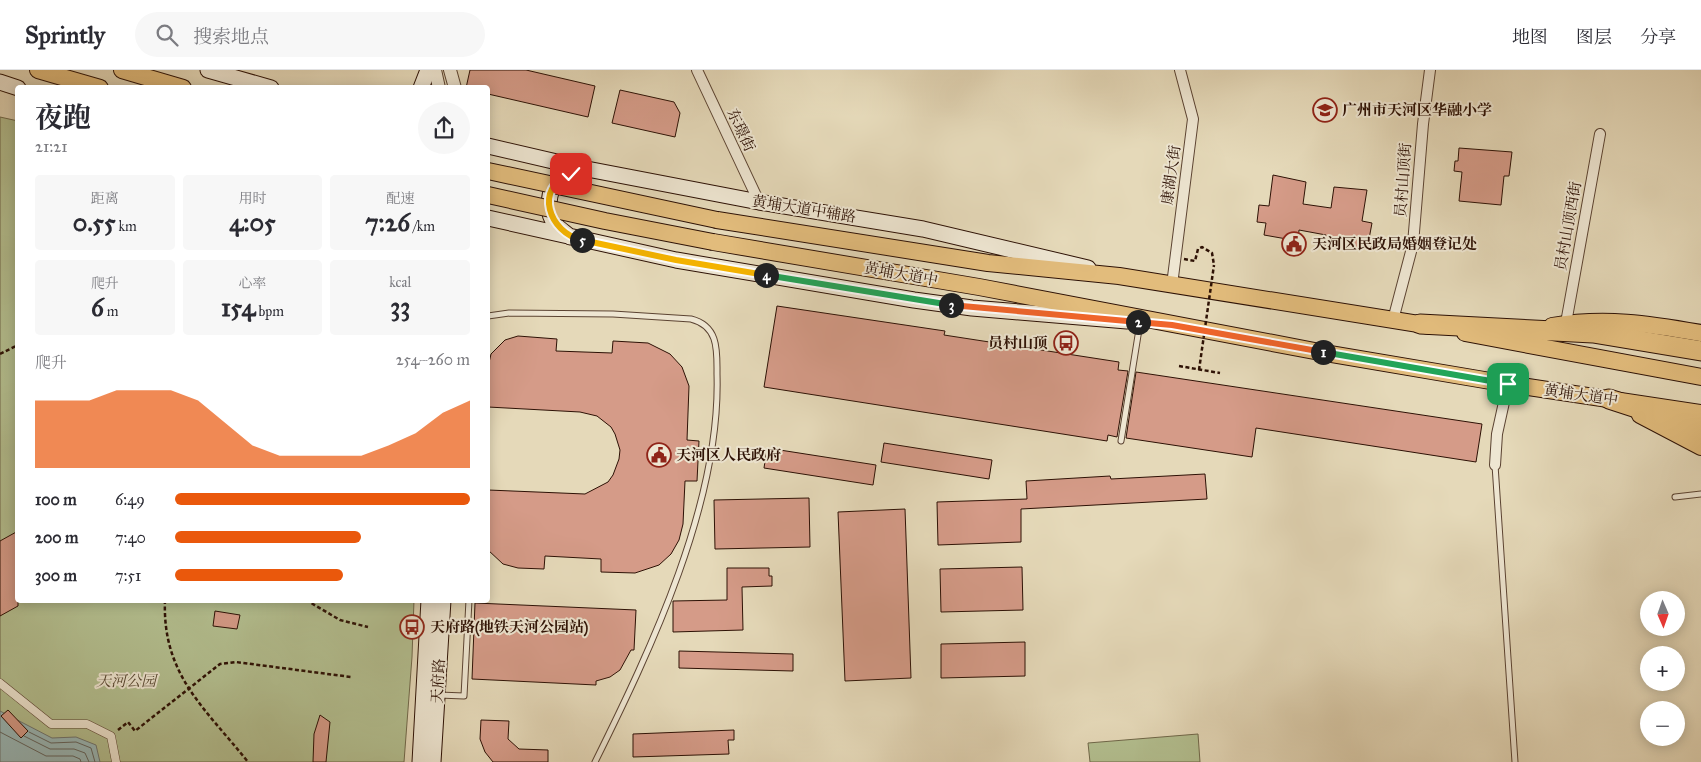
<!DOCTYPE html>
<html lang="zh">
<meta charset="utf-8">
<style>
:root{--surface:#fff;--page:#f7f7f7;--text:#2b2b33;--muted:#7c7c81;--line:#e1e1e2;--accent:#ea580c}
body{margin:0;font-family:"IM FELL Great Primer","Noto Serif SC",serif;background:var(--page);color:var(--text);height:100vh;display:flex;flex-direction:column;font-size:19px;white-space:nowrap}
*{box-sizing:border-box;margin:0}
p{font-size:16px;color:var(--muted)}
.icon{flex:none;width:28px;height:28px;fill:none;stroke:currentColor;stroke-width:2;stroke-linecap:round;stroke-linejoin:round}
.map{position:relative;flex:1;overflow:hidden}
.panel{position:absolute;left:15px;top:15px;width:475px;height:518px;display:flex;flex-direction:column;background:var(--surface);border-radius:5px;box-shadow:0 2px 12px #0003}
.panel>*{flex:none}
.needle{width:32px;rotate:178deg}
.controls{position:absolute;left:1640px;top:521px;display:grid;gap:10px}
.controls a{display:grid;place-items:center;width:45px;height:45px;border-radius:50%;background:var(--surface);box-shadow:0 2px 12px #0003;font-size:25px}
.pin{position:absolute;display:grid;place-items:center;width:42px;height:42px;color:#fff;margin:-21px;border-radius:10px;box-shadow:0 2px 8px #0006}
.km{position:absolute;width:25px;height:25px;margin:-12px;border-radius:50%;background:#222;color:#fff;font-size:14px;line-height:25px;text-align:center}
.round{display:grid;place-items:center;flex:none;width:52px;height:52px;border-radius:26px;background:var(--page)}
.overview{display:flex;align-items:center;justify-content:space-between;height:85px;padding:0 20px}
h1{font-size:28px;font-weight:700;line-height:38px}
.figures{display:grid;grid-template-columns:repeat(3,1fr);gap:8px;height:85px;padding:5px 20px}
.figures div{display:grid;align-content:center;border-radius:5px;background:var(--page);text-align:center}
.figures b{font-size:25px;font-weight:700}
.figures small{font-size:14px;font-weight:400}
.figures p{font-size:14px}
.chart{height:140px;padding:10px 20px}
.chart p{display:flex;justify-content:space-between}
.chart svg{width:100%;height:90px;margin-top:5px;fill:var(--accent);opacity:.7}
ul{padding:0 20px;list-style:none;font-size:16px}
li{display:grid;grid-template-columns:80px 60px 1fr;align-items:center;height:38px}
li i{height:12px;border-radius:6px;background:var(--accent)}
header{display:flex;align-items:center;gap:30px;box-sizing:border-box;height:70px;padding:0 25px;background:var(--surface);border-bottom:1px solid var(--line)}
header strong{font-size:24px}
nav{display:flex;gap:28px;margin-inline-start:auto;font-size:18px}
.search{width:350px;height:45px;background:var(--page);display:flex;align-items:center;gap:12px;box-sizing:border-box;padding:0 18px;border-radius:28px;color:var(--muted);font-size:19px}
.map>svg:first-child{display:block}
</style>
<header>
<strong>Sprintly</strong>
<div class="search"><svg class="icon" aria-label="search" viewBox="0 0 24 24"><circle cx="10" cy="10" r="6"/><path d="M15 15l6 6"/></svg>搜索地点</div>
<nav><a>地图</a><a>图层</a><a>分享</a></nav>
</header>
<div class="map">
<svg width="1701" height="692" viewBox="0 0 1701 692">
<rect width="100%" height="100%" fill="#e5d9b9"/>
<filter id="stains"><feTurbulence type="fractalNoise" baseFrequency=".004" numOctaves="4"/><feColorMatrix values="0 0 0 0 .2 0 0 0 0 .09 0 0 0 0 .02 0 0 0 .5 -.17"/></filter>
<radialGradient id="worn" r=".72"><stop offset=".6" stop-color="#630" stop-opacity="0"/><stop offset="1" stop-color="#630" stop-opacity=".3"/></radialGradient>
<path fill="#b3bf90" stroke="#70684a" d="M0,47L18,51V530H414L412,587L404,692H0Z
M1198,664L1200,692H1090L1088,673Z"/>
<path fill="#99b8b8" stroke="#6e7570" d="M0,641L52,668L76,667L96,675L100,692H0Z"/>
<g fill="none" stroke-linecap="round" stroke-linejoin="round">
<path stroke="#63645e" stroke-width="1" d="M0,662L46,686H73L80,689L81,692
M29,662L51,673L76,672L91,678L95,692
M24,666L50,679H74L85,683L89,692"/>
</g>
<path fill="#d59b88" stroke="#2d1105" d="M470,0H526L595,16L588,47L488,24V18H466Z
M620,20L674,32L680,43L675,67L612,53Z
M1459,78L1512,82L1509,106H1504L1501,135L1459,131L1462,102L1454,101L1455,91H1458Z
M1273,105L1306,112L1303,134L1331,138L1334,117L1367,120L1362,151L1372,153L1369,169L1359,168L1357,180L1324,175L1326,165L1299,160L1298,171L1264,165L1266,153L1257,152L1259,135L1269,136Z
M777,236L945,261L944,265L1119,292L1118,300L1128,301L1117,367L1108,365L1107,371L764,317Z
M518,266L557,269L556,281L612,283L613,271L648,273L670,284L682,297L689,316L687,370L699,371L697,411H685L683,454L679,470L671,484L659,495L635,503L601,502V489L545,486L544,499L518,498L503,494L488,480V420L585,424L608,412L613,405L619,389L620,380L615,364L611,357L597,346L580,342L488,337V297L491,284L505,270Z
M1136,302L1482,354L1476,392L1256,358L1252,387L1126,368Z
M884,373L992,390L989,409L881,392Z
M767,378L876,395L873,415L764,398Z
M1205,404L1207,429L1021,439V472L938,475L937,432L1027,429L1026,411L1110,406L1111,409Z
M809,428L810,477L715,479L714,430Z
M905,439L911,608L845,611L838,442Z
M18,461V536L0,546V471Z
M1022,497L1023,540L941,542L940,499Z
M727,498H769V506H772V516L742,517L743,560L673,562V531L727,530Z
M475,533L636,540L634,580H631L620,600L610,607L596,611V615L472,609Z
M215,541L240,545L237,559L213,556Z
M1025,572V606L941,608V574Z
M679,581L793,584V601L679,598Z
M8,640L28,661L21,668L1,646Z
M320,645L330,652L326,692H313L314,664Z
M481,650L509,651L508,669L519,679L548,680V692H493L485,682L480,669Z
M734,660V670H728L729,684L633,687V664Z"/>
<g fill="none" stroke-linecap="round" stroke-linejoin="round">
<g stroke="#5b4332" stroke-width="7">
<path id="service" d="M488,246L509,243L613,244L691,249C719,256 717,281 717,304C721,432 651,579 595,692
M1121,371L1140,253
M1495,395L1515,692
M1675,427L1701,424
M439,625L464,626L469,530"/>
</g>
<g stroke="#5b4332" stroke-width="9">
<path id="pedestrian" d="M0,613L51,654H87L111,666L116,692"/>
</g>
<g stroke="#5b4332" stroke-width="12">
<path id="minor" d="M697,0L759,132
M1172,215L1193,49L1180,0
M1393,250L1413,174L1423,54L1430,0
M1566,253L1600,64
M1495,395L1497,364L1508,314"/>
</g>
<g stroke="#5b4332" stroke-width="14">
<path id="tertiary" d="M435,0L439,18
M450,0L455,18"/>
</g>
<g stroke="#2d1105" stroke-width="17">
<path id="secondary" d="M208,0L271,18
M0,12L18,18
M421,18L428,0
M488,76L587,99L759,132L923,159L1088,198
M488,148L676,190L914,230L972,238L1127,251
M570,167C566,163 559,159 555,154C546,143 547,120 559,111C566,104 578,102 587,99
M420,692L429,530
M433,692L443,530"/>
</g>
<g stroke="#2d1105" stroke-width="18">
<path id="primary" d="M38,0L100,18
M122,0L183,18
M717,150L988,193L1119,206L1431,256
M713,172L979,217L1325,283L1508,314L1701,343
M1552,256C1605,247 1649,254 1701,263
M1465,263L1701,307
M1640,345L1701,377"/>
</g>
<g stroke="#2d1105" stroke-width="21">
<path id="motorway" d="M1420,254L1593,263L1701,281
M1609,329L1701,359"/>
</g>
<path stroke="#2d1105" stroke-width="2.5" stroke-dasharray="4 2.5" stroke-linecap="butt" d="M1184,189L1195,191L1198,179L1202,177L1212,183L1214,195
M0,284L18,275
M1179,296L1220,303
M165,530C162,605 205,638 248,692
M306,530L340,550L368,557
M118,660L128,652L135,661L220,594L236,592L351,607"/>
<use href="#service" stroke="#eee6d2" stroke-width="5"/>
<use href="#pedestrian" stroke="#eee6d2" stroke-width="8"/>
<use href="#minor" stroke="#eee6d2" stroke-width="10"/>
<use href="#tertiary" stroke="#eee6d2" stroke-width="12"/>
<use href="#secondary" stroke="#eee6d2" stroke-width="15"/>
<use href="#primary" stroke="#e2bc7c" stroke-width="16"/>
<use href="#motorway" stroke="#e2bc7c" stroke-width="19"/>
<g stroke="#2d1105" stroke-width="18" stroke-linecap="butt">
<path id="primary-bridge" d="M488,101L717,150
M488,125L605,151L713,172"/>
</g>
<path stroke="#2d1105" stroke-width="2.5" stroke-dasharray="4 2.5" stroke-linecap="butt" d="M1199,300L1214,195"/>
<use href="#primary-bridge" stroke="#e2bc7c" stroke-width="16"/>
</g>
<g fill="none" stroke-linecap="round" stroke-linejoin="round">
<g stroke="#fff" stroke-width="10">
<path id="split-1" d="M1323,282L1508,314"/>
</g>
<g stroke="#fff" stroke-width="10">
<path id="split-2" d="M1138,252L1172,255L1323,282"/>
</g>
<g stroke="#fff" stroke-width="10">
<path id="split-3" d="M951,235L1138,252"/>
</g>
<g stroke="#fff" stroke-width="10">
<path id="split-4" d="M766,205L951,235"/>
</g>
<g stroke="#fff" stroke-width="10">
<path id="split-5" d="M582,170L676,190L766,205"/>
</g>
<g stroke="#fff" stroke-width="10">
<path id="split-6" d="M571,104C533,117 549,163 582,170"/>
</g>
<use href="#split-1" stroke="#22a559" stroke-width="6"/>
<use href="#split-2" stroke="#f0652b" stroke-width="6"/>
<use href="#split-3" stroke="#f0652b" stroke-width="6"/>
<use href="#split-4" stroke="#22a559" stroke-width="6"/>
<use href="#split-5" stroke="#f5b400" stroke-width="6"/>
<use href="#split-6" stroke="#f5b400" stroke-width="6"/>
</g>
<defs>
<g id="school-ring" transform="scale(1.25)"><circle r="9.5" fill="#eee6d2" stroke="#8f2418" stroke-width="1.5"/><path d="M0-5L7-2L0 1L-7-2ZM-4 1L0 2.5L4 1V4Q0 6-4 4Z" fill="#8f2418"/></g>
<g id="civic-ring" transform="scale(1.25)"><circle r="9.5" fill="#eee6d2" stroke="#8f2418" stroke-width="1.5"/><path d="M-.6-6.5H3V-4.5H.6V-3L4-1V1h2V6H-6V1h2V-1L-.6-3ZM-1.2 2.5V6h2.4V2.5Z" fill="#8f2418"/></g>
<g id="bus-ring" transform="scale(1.25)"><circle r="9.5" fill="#eee6d2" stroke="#8f2418" stroke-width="1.5"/><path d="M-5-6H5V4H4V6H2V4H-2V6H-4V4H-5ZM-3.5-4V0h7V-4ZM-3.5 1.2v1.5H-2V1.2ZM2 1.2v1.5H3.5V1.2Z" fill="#8f2418"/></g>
</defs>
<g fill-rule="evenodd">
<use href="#school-ring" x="1325" y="40"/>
<use href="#civic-ring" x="1294" y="174"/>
<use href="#bus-ring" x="1066" y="273"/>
<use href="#civic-ring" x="659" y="385"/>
<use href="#bus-ring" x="412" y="557"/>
</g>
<g text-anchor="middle" stroke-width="4" stroke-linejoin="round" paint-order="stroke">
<g font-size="15" font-weight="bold" fill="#2d1105" stroke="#eee6d2" text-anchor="start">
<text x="1342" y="45">广州市天河区华融小学</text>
<text x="1312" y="179">天河区民政局婚姻登记处</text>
<text x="1048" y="278" text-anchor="end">员村山顶</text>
<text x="676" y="390">天河区人民政府</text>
<text x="430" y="562">天府路(地铁天河公园站)</text>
</g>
<g font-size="15" fill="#2d1105" stroke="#eee6d2">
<text transform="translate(741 60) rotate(65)" y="5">东璟街</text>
<text transform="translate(1171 105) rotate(-82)" y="5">康湖大街</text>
<text transform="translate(1403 110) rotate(-86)" y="5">员村山顶街</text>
<text transform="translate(804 139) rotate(9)" y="5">黄埔大道中辅路</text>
<text transform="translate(1568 156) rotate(-80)" y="5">员村山顶西街</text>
<text transform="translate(901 204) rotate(10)" y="5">黄埔大道中</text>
<text transform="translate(1581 325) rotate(8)" y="5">黄埔大道中</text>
<text transform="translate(438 611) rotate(-87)" y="5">天府路</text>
</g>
<g font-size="15" font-style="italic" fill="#55452f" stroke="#eee6d2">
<text x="126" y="616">天河公园</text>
</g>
</g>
<rect width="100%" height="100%" filter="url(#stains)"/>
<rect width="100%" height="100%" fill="url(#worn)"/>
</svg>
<div class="controls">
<a><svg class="needle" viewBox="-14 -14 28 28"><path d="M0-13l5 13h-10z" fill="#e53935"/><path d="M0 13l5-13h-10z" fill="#7c7c81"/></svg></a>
<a>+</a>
<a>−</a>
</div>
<div class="pin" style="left:1508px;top:314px;background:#1e9e55"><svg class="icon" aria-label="arrive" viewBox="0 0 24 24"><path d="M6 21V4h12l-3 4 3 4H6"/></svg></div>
<div class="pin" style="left:571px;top:104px;background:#d93025"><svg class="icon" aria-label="check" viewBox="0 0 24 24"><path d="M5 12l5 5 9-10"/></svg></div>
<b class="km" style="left:1323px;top:282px">1</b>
<b class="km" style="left:1138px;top:252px">2</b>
<b class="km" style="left:951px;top:235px">3</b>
<b class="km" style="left:766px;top:205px">4</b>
<b class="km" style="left:582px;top:170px">5</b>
<section class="panel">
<div class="overview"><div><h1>夜跑</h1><p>21:21</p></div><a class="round"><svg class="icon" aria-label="share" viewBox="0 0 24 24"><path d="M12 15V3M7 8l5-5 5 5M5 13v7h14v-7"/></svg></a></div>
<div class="figures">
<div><p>距离</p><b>0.55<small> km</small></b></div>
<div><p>用时</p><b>4:05</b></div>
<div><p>配速</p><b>7:26<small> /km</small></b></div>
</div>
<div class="figures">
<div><p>爬升</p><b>6<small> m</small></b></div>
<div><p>心率</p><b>154<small> bpm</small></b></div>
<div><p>kcal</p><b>33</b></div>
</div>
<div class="chart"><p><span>爬升</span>254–260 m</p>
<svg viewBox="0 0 160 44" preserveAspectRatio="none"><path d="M0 44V11L10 11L20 11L30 6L40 6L50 6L60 11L70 22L80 33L90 38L100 38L110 38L120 38L130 33L140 27L150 17L160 11V44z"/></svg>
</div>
<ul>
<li><b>100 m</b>6:49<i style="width:100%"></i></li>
<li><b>200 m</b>7:40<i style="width:63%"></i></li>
<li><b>300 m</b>7:51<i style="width:57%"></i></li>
</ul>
</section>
</div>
